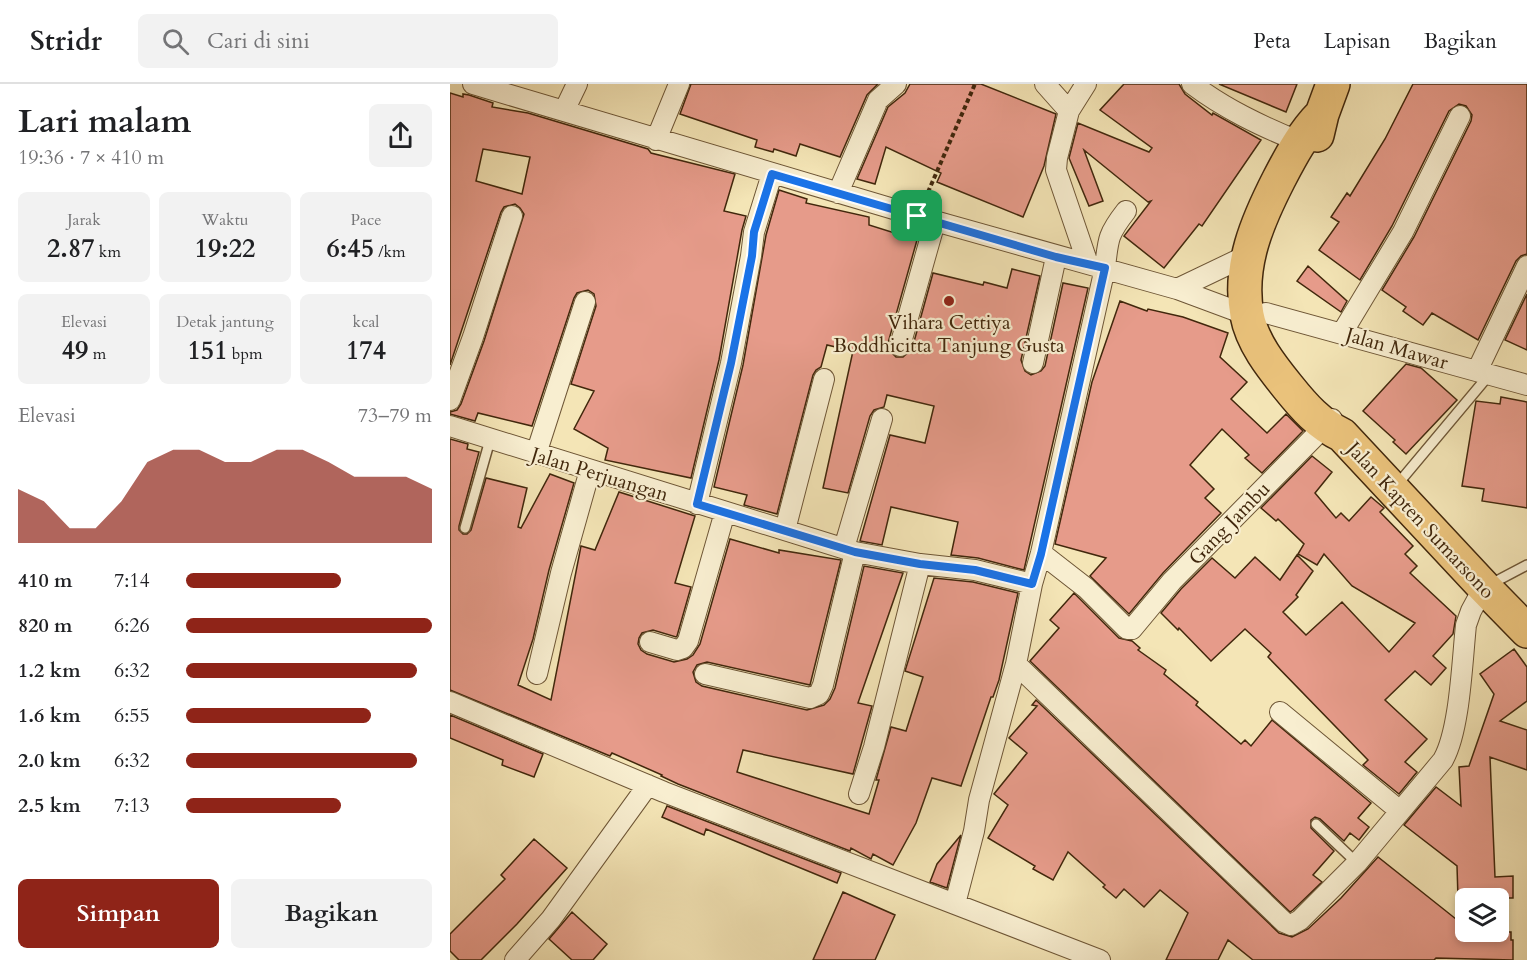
<!DOCTYPE html>
<html lang="id">
<meta charset="utf-8">
<style>
:root{--surface:#fff;--page:#f2f2f2;--text:#202124;--muted:#757577;--line:#e0e0e0;--accent:#8f2418}
body{margin:0;font-family:Cardo,serif;background:var(--page);color:var(--text);height:100vh;display:flex;flex-direction:column;font-size:22px;white-space:nowrap}
*{box-sizing:border-box;margin:0}
p{font-size:20px;color:var(--muted)}
.icon{flex:none;width:33px;height:33px;fill:none;stroke:currentColor;stroke-width:2;stroke-linecap:round;stroke-linejoin:round}
.map{position:relative;flex:1;overflow:hidden}
.drawer{display:flex;flex-direction:column;background:var(--surface);width:450px}
.drawer>*{flex:none}
.buttons{position:absolute;left:1005px;top:804px;display:grid;gap:12px}
.buttons a{display:grid;place-items:center;width:54px;height:54px;border-radius:9px;background:var(--surface);box-shadow:0 3px 9px #0003;font-size:30px}
.pin{position:absolute;display:grid;place-items:center;width:51px;height:51px;color:#fff;margin:-26px;border-radius:12px;box-shadow:0 3px 9px #0006}
.round{display:grid;place-items:center;flex:none;width:63px;height:63px;border-radius:9px;background:var(--page)}
.summary{display:flex;align-items:center;justify-content:space-between;height:102px;padding:0 18px}
h1{font-size:33px;font-weight:700;line-height:45px}
.stats{display:grid;grid-template-columns:repeat(3,1fr);gap:9px;height:102px;padding:6px 18px}
.stats div{display:grid;align-content:center;border-radius:9px;background:var(--page);text-align:center}
.stats b{font-size:26px;font-weight:700}
.stats small{font-size:16px;font-weight:400}
.stats p{font-size:16px}
.chart{height:168px;padding:12px 18px}
.chart p{display:flex;justify-content:space-between}
.chart svg{width:100%;height:108px;margin-top:6px;fill:var(--accent);opacity:.7}
.cta{display:flex;gap:12px;margin-top:auto;padding:12px 18px}
.cta a{flex:1;height:69px;border-radius:9px;background:var(--accent);color:#fff;font-size:24px;font-weight:700;line-height:69px;text-align:center}
.cta a+a{background:var(--page);color:var(--text)}
ul{padding:0 18px;list-style:none;font-size:20px}
li{display:grid;grid-template-columns:96px 72px 1fr;align-items:center;height:45px}
li i{height:15px;border-radius:8px;background:var(--accent)}
header{display:flex;align-items:center;gap:36px;box-sizing:border-box;height:84px;padding:0 30px;background:var(--surface);border-bottom:2px solid var(--line)}
header strong{font-size:28px}
nav{display:flex;gap:33px;margin-inline-start:auto;font-size:21px}
.search{width:420px;height:54px;background:var(--page);display:flex;align-items:center;gap:15px;box-sizing:border-box;padding:0 21px;border-radius:9px;color:var(--muted);font-size:22px}
main{display:flex;flex:1;min-height:0}
.map>svg:first-child{display:block}
</style>
<header>
<strong>Stridr</strong>
<div class="search"><svg class="icon" aria-label="search" viewBox="0 0 24 24"><circle cx="10" cy="10" r="6"/><path d="M15 15l6 6"/></svg>Cari di sini</div>
<nav><a>Peta</a><a>Lapisan</a><a>Bagikan</a></nav>
</header>
<main>
<section class="drawer">
<div class="summary"><div><h1>Lari malam</h1><p>19:36 · 7 × 410 m</p></div><a class="round"><svg class="icon" aria-label="share" viewBox="0 0 24 24"><path d="M12 15V3M7 8l5-5 5 5M5 13v7h14v-7"/></svg></a></div>
<div class="stats">
<div><p>Jarak</p><b>2.87<small> km</small></b></div>
<div><p>Waktu</p><b>19:22</b></div>
<div><p>Pace</p><b>6:45<small> /km</small></b></div>
</div>
<div class="stats">
<div><p>Elevasi</p><b>49<small> m</small></b></div>
<div><p>Detak jantung</p><b>151<small> bpm</small></b></div>
<div><p>kcal</p><b>174</b></div>
</div>
<div class="chart"><p><span>Elevasi</span>73–79 m</p>
<svg viewBox="0 0 160 44" preserveAspectRatio="none"><path d="M0 44V22L10 27L20 38L30 38L40 27L50 11L60 6L70 6L80 11L90 11L100 6L110 6L120 11L130 17L140 17L150 17L160 22V44z"/></svg>
</div>
<ul>
<li><b>410 m</b>7:14<i style="width:63%"></i></li>
<li><b>820 m</b>6:26<i style="width:100%"></i></li>
<li><b>1.2 km</b>6:32<i style="width:94%"></i></li>
<li><b>1.6 km</b>6:55<i style="width:75%"></i></li>
<li><b>2.0 km</b>6:32<i style="width:94%"></i></li>
<li><b>2.5 km</b>7:13<i style="width:63%"></i></li>
</ul>
<div class="cta"><a>Simpan</a><a>Bagikan</a></div>
</section>
<div class="map">
<svg width="1077" height="876" viewBox="0 0 1077 876">
<rect width="100%" height="100%" fill="#f4e5b6"/>
<filter id="stains"><feTurbulence type="fractalNoise" baseFrequency=".00333" numOctaves="4"/><feColorMatrix values="0 0 0 0 .2 0 0 0 0 .09 0 0 0 0 .02 0 0 0 .5 -.17"/></filter>
<radialGradient id="worn" r=".72"><stop offset=".6" stop-color="#630" stop-opacity="0"/><stop offset="1" stop-color="#630" stop-opacity=".3"/></radialGradient>
<path fill="#e69b8a" stroke="#41270c" stroke-width="1.5" fill-rule="evenodd" d="M241,0H428L417,11L390,73L350,60L346,72L324,65L323,68L305,63L307,56L230,30Z
M460,0H531L606,30L594,82L573,133L487,98L491,89L436,63L425,100L407,95L438,23L455,9Z
M674,0H729L735,10L762,31L763,29L811,56L752,142L749,140L714,184L674,152L701,117L698,118L634,66L653,117L639,122L619,74L628,39L699,68L702,64L650,26Z
M769,0H847L836,28Z
M963,0H1077V170L1071,172L1066,177L1028,256L982,229L973,241L953,227L956,223L932,206L964,153L1021,37L1022,31L1016,22L1009,20L999,27L942,142L910,196L869,166L889,138L881,133L897,109L900,112L935,55Z
M0,9L13,13V10L19,11L43,19L42,23L78,29L198,65L201,69L285,90L274,127L296,132L292,146L269,276L241,394L155,376L158,364L124,345L144,307L121,300L146,222L144,210L138,206L127,209L124,214L82,342L28,329L25,337L0,330V328L7,326L11,320L34,257L74,130L70,124L65,120L54,123L51,128L0,281ZM33,65L80,73L72,110L26,97Z
M329,106L357,115L356,119L419,133V141L467,156L438,259L439,266L446,273H453L462,265L483,189L533,201L534,198L557,204L562,185L590,192L571,276L575,287L581,291L591,287L595,282L613,199L638,204L574,486L528,474L501,471L508,438L441,423L432,461L410,457L440,351L475,359L484,322L437,311L434,323L424,326L420,332L398,409L373,404L403,267L377,261L371,283L366,286L363,291L327,430L294,421L297,411L264,403L293,281L316,151Z
M858,182L897,217L891,228L847,197Z
M1077,210V266L1055,256Z
M670,217L697,227L698,225L733,233L778,249L770,273L797,298L781,315L817,349L836,330L853,347L812,389L795,374L799,371L772,345L740,381L764,405L755,414L771,429L713,489L679,530L640,492L656,474L605,460L642,298Z
M956,280L971,284L1007,316L956,370L943,358L945,356L913,327Z
M1051,313L1077,318V424L1032,417L1034,405L1012,402L1026,317L1050,320Z
M0,355L18,360L17,365L29,368L9,442V446L13,450H17L21,446L36,394L77,404L68,443L71,444L100,390L124,399L99,486L83,555L68,601L101,616L131,462L145,466L169,408L245,432L225,499L241,503L227,552L226,553L203,546L192,549L189,554L188,560L191,566L197,570L224,578L237,575L243,571L250,560L280,455L329,469V466L391,476L360,601L257,578L247,581L243,588L246,598L252,602L357,626L374,621L380,615L385,604L414,482L453,489L408,619L422,622L403,690L293,666L287,688L419,730L429,696H426L441,643L456,647L473,593L455,587L484,494L523,498L568,509L549,596L543,613H541L511,702L482,694L466,739L443,781L423,770L421,775L401,764L400,767L228,700L211,692L212,691L162,669L160,672L0,606Z
M862,372L882,388L865,409L886,434L891,429L899,437L921,413L934,424L930,428L963,462L955,470L967,482L960,489L1006,532L1003,550L983,572L996,584L981,601L965,587L935,616L977,655L955,678L967,688L949,710L913,681L918,676L818,573L821,569L795,545L761,577L729,544L728,546L711,529L731,505L762,474L785,494L805,473L830,496L847,471L863,487L846,511L848,513L833,528L856,551L892,518L939,568L965,539L902,502L874,470L867,481L848,470L854,460L828,435L826,437L811,424Z
M624,509L669,554L682,557L690,564L688,566L716,586L714,590L748,618L746,621L791,660L795,656L801,662L822,636L921,719L908,734L919,743L909,756L900,749L894,757L870,735L865,733L861,736V744L884,767L863,791L872,798L843,826L840,828L580,577L609,544L600,536Z
M1064,565L1077,583V617L1050,637L1077,646V686L1040,673L1045,793L1063,792V814H1008L1007,782L954,741L986,703L1011,722L1009,683L1019,682L1044,610L1030,590Z
M586,616L829,849L842,853L858,845L891,814L928,773L1016,843V848H1061V856H1063V876L986,874L984,876H803L778,856L768,876H716L738,829L710,806L694,823L674,805L666,814L653,803L655,801L618,768L603,796L583,785L585,782L538,754L558,721L544,710L577,669L559,654L587,622L582,621Z
M0,631L93,670L84,693L52,681L53,676L0,654Z
M217,722L391,789L387,799L256,745L254,751L212,733Z
M511,751L497,804L480,798L487,780Z
M84,755L117,784L67,840L31,876H9L0,867V850L55,795L51,791Z
M393,808L445,831L425,876H363Z
M122,828L157,860L143,876H122L99,855Z"/>
<g fill="none" stroke-linecap="round" stroke-linejoin="round">
<g stroke="#6e5636" stroke-width="12">
<path id="lane" d="M946,402L1039,291
M15,444L40,356
M1039,501L1077,481
M866,740L907,779"/>
</g>
<g stroke="#6e5636" stroke-width="22">
<path id="street" d="M23,0L467,132L727,205L797,231
M595,0L619,27
M636,0L619,27L607,74L606,86L638,180
M742,0C775,25 811,42 850,58
M114,27L127,0
M206,56L229,0
M388,109L428,16L446,0
M727,205L798,171
M816,229L1077,301
M892,249L953,148L1010,32
M450,262L485,138
M583,279L606,173
M1027,287L1077,182
M0,316L23,253L62,132
M0,342L405,468L470,480L525,486L582,500
M86,370L135,218
M247,420L281,279L301,172L304,148L322,90
M335,446L374,295
M394,464L432,335
M591,469L636,504L677,545H682L722,497L882,335
M200,558L227,566L233,564L238,557L275,428
M566,580L834,838L841,841L850,836L907,779L993,676C1010,646 1012,578 1016,541L1021,527L1034,503
M87,590L111,489L140,386
M255,590L360,614L369,610L373,601L405,468
M0,618L214,708L650,876
M830,628L950,727
M409,710L424,663L470,480
M505,820L524,747L529,716L566,580L582,500L591,469L655,184C658,155 658,150 676,127
M65,876L101,835L198,701"/>
</g>
<g stroke="#41270c" stroke-width="36">
<path id="highway" d="M872,30C853,49 841,72 829,95C807,138 788,182 797,231C802,258 821,282 838,303C854,323 869,340 892,351L1034,503L1077,547
M867,51L872,30L883,0"/>
</g>
<path stroke="#41270c" stroke-width="4" stroke-dasharray="4.5 3" stroke-linecap="butt" d="M475,115L525,0"/>
<use href="#lane" stroke="#f8eed0" stroke-width="9"/>
<use href="#street" stroke="#f8eed0" stroke-width="20"/>
<use href="#highway" stroke="#eac27b" stroke-width="33"/>
</g>
<g fill="none" stroke-linecap="round" stroke-linejoin="round">
<g stroke="#fff" stroke-width="12">
<path id="route" d="M322,90L606,173L655,184L591,470L582,500L525,486L470,480L405,468L247,420L281,279L302,172L304,148Z"/>
</g>
<use href="#route" stroke="#1a73e8" stroke-width="8"/>
</g>
<circle fill="#8f2418" stroke="#f8eed0" stroke-width="2" cx="499" cy="217" r="6"/>
<g text-anchor="middle" stroke-width="4.5" stroke-linejoin="round" paint-order="stroke">
<g font-size="20" fill="#41270c" stroke="#f8eed0">
<text x="499" y="245">Vihara Cettiya<tspan x="499" dy="23">Boddhicitta Tanjung Gusta</tspan></text>
</g>
<g font-size="20" fill="#41270c" stroke="#f8eed0">
<text transform="translate(947 264) rotate(16)" y="7">Jalan Mawar</text>
<text transform="translate(150 390) rotate(17)" y="7">Jalan Perjuangan</text>
<text transform="translate(971 436) rotate(47)" y="7">Jalan Kapten Sumarsono</text>
<text transform="translate(779 439) rotate(-46)" y="7">Gang Jambu</text>
</g>
</g>
<rect width="100%" height="100%" filter="url(#stains)"/>
<rect width="100%" height="100%" fill="url(#worn)"/>
</svg>
<div class="buttons">
<a><svg class="icon" aria-label="layers" viewBox="0 0 24 24"><path d="M12 4l9 5-9 5-9-5zM3 14l9 5 9-5"/></svg></a>
</div>
<div class="pin" style="left:467px;top:132px;background:#1e9e55"><svg class="icon" aria-label="arrive" viewBox="0 0 24 24"><path d="M6 21V4h12l-3 4 3 4H6"/></svg></div>
</div>
</main>
